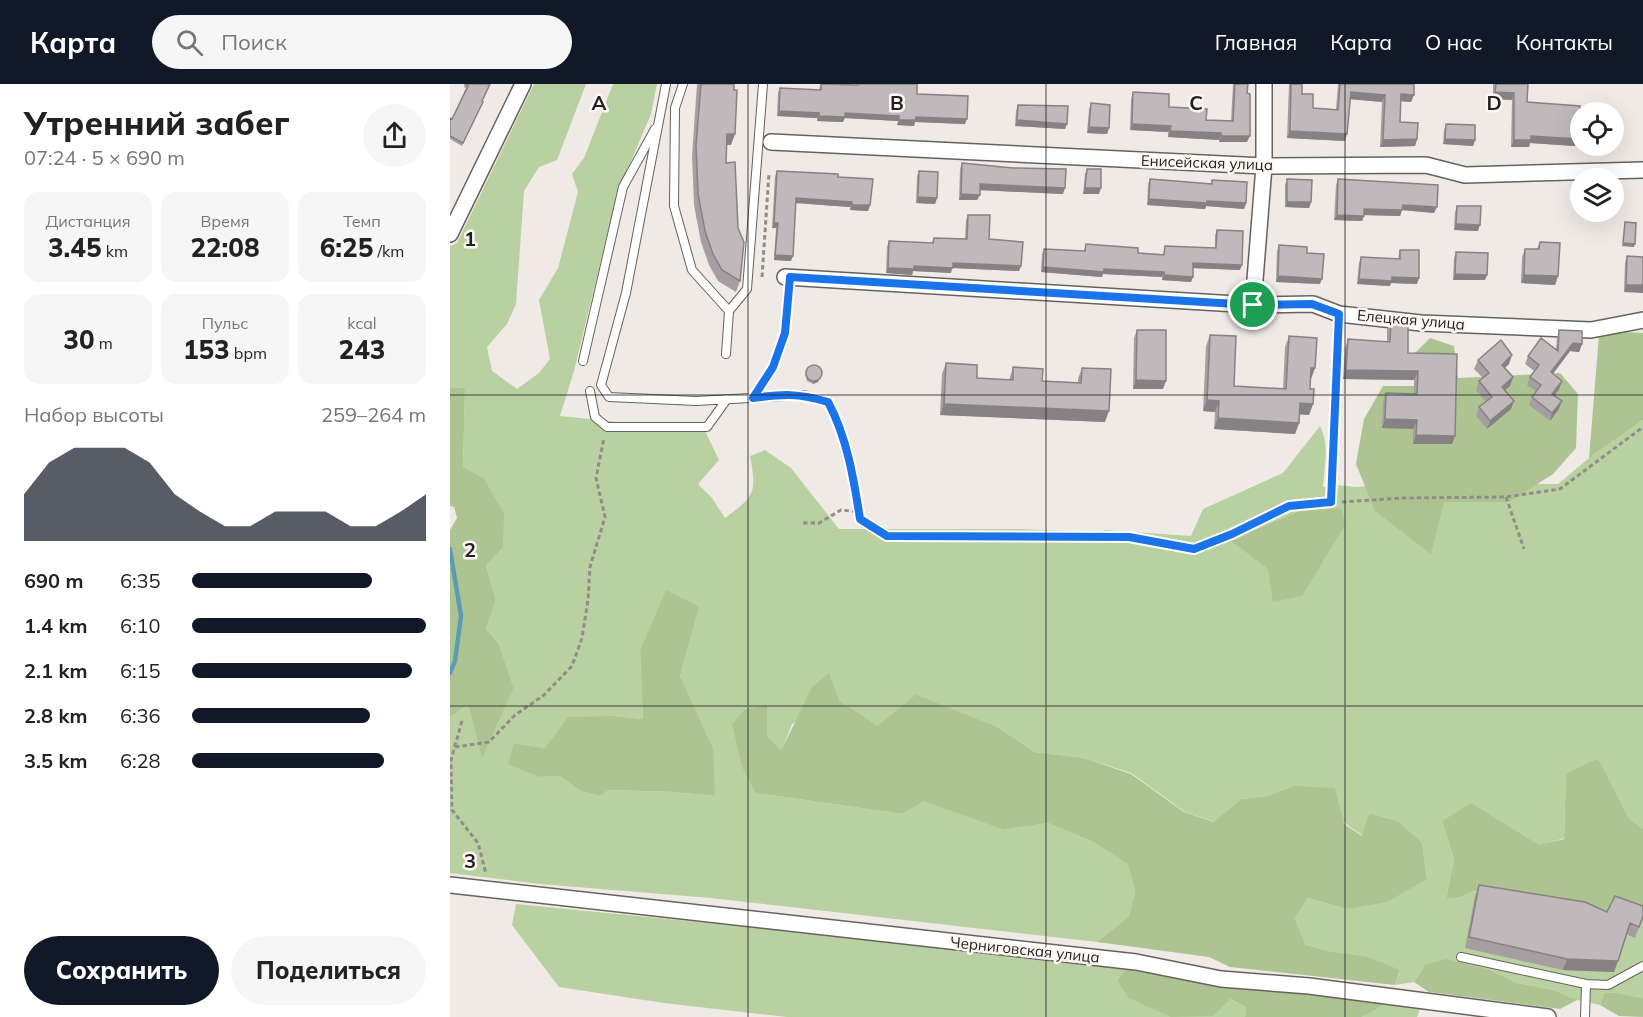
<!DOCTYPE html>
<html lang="ru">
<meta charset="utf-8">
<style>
:root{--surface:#fff;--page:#f6f6f6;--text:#222;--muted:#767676;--accent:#111827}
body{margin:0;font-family:Mulish,sans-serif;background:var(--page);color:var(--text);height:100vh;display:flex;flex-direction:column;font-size:22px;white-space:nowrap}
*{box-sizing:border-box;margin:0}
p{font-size:20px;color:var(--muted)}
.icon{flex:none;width:33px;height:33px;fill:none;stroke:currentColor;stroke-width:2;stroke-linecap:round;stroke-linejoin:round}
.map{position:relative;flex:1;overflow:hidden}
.side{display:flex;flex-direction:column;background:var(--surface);width:450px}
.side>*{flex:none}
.controls{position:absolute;left:1120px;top:18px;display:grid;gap:12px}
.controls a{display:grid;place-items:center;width:54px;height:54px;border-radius:50%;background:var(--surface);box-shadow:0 6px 24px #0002;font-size:30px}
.pin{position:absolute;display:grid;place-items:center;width:51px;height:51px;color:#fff;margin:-26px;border:3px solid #fff;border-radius:50%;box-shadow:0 2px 6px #0007}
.round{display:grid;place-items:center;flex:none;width:63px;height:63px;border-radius:32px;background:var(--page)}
.headline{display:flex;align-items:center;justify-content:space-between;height:102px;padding:0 24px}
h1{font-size:33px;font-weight:800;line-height:45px}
.metrics{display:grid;grid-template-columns:repeat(3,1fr);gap:9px;height:102px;padding:6px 24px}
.metrics div{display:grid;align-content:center;border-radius:15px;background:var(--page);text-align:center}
.metrics b{font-size:26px;font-weight:800}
.metrics small{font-size:16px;font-weight:400}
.metrics p{font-size:16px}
.chart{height:168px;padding:12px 24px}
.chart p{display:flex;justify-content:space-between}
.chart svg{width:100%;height:108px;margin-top:6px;fill:var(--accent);opacity:.7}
.primary-button{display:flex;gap:12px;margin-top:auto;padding:12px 24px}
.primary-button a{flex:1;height:69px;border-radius:36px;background:var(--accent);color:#fff;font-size:24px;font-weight:800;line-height:69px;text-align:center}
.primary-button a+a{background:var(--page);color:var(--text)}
ul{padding:0 24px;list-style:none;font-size:20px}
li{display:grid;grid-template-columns:96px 72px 1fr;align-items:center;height:45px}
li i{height:15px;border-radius:8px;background:var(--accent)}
header{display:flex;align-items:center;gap:36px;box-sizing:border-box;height:84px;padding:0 30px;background:var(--accent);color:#fff}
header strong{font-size:28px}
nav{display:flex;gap:33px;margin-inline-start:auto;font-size:21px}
.search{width:420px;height:54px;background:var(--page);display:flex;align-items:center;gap:15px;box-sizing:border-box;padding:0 21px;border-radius:33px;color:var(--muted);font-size:22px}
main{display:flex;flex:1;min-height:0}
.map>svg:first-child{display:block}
</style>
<header>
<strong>Карта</strong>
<div class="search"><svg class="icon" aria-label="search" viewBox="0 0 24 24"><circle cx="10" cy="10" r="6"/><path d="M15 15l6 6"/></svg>Поиск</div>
<nav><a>Главная</a><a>Карта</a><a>О нас</a><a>Контакты</a></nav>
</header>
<main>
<section class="side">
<div class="headline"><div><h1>Утренний забег</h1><p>07:24 · 5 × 690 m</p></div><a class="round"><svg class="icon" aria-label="share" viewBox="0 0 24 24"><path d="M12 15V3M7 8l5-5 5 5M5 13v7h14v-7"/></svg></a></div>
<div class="metrics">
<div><p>Дистанция</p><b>3.45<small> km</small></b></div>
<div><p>Время</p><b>22:08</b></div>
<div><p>Темп</p><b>6:25<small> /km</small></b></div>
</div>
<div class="metrics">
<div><b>30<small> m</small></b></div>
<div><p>Пульс</p><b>153<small> bpm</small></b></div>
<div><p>kcal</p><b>243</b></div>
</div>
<div class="chart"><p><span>Набор высоты</span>259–264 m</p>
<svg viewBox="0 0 160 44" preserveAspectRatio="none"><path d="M0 44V25L10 12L20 6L30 6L40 6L50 12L60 25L70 32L80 38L90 38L100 32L110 32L120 32L130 38L140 38L150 32L160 25V44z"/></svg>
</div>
<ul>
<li><b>690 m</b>6:35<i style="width:77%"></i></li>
<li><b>1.4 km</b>6:10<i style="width:100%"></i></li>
<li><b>2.1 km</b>6:15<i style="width:94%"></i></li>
<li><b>2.8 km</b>6:36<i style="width:76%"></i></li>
<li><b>3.5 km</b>6:28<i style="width:82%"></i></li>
</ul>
<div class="primary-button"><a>Сохранить</a><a>Поделиться</a></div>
</section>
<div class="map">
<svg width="1193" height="933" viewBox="0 0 1193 933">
<rect width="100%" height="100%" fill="#efeae5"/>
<path fill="#b9d0a0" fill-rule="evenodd" d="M84,0H136L107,76L89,83L74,107L66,220L57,240L37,263L42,287L67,305L89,289L100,275L89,216L108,184L128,108L122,90L134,74L163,0H207L201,30L167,110L124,287L110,332L255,347L269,376L248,400L262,414L275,434C305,412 307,409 300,372L315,366L341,384L389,445H573L653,449L654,446L741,452L753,425L833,389L870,342C880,362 874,382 873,403L886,401L907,403L938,400H1108L1139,374L1193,336V745L1179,734L1148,674L1116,689L1114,754L1090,762L1021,720L992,737L1004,775L996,815L1010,813L1022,807L1134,825L1193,829V914L1167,909H1154L1150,921L1127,916L1104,906L1067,899L1040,886L975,881L964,898L945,901L950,887L856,861L845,835L858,814L897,825L977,794L972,758L948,737L919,729L913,752L843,702L817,712L791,715L765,738L735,728L681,689L634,674L585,668L546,642L466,610L429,643L389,616L342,640L331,668L317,652L307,709L452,730L474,716L554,746L598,739L643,758L678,779L685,807L679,832L647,858L261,814L90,800L0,789V633L18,621L32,673L64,604L49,560L36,545L46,516L36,481L33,393L13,383L15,304H0V162L7,159ZM249,522L230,592L244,626L265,712L223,708L159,706L150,712L130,707L110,692L90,693L64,659L95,664L165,632L193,635L190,567Z
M66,820L523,865L676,885L667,896L780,915L796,923L795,933H337L214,919L109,903L62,841Z
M937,916L972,919L967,933H912L926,926Z"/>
<path fill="#adc492" d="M1154,247L1193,249V336L1139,374L1149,251Z
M980,254L1004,262L1008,294L1110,289L1128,310L1126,364L1103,390L1059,418H994L981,470L925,427L906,380L914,335L933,302H980L962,272Z
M0,304H15L13,383L33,393L54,430L53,463L36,481L46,516L36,545L49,560L64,604L32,674L18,621L0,633V446L7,434L4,423L0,422Z
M891,424L895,441L852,512L823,518L818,485L780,456L851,427Z
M216,506L249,523L230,592L263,665L265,712L223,708L159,706L150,712L130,707L110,692L90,693L58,680L64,659L95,664L118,633L165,632L193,635L190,567Z
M379,589L389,616L428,642L466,610L546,642L585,668L634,674L681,690L734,728L764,738L791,715L817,712L843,702L885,704L894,740L912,752L919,729L948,737L972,758L977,795L937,818L897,825L858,814L845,835L856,861L882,868L918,873L950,886L945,901L780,883L759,873L647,858L679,832L685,807L678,780L643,758L598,739L554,746L474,717L452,730L306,709L292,683L282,640L294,626L317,621V652L331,667L362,603Z
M1148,674L1179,734L1193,745V829L1152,832L1134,825L1023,807L1010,813L996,815L1004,775L992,737L1021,719L1089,761L1114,755L1116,689Z
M996,875L1040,886L1067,899L1104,906L1127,916L1110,925L979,908L964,898L975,881Z
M676,885L772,903L937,916L926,926L912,933H795L796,923L780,915L763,932L721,933L679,914L667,896Z
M1154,909H1167L1193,914V933L1169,932L1150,921Z"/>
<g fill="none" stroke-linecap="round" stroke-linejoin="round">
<path stroke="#5c9cb2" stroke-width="4.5" d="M0,465L11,532L5,577L0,589"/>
<g stroke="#66625d" stroke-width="10">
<path id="lane" d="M216,0L176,209L151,301L159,313L246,317L354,311L378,318L387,336
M233,0L225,24L224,122L242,186L279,227L297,205L313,0
M276,270L279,227
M133,277L173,103L205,45
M140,307L145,333L157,343H257L277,315
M881,418L889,230
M1011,873L1136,900L1158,901L1193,882
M1135,933L1136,900"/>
</g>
<g stroke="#66625d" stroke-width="18">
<path id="street" d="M321,58L814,82L976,81L1015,91L1193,86
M0,150L73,0
M335,193L803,221L863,220L889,230L971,239L1141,246L1193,236
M803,221L814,82V0
M0,801L686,878L771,895L859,902L1098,933"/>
</g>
<path stroke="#908d89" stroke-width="3" stroke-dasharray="4.5 3" stroke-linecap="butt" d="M312,193L319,89
M310,302C333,269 335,246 339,207
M390,346L402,392L410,435L437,451L679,453L744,465L781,450L839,422L870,419
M1056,413L1074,465
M892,418L951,414L1056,413L1110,405L1193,343
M353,439H369L391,426L409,428
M12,637L1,676L2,726L28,759L36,790
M5,663L39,658L65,631L93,612L122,582L132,554L138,516L140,483L155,433L146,394L154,354"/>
<use href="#lane" stroke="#fff" stroke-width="8"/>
<use href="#street" stroke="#fff" stroke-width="15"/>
</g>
<path fill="#a59fa1" d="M15,0H40L12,62L0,55V34L2,35L16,4L14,3Z
M247,0H284L281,61H277L276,79L290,197L286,208L268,197L259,181L251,158L244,121L242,72Z
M371,0L407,1V0H467V10L515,40L465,38L464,42L447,41L448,37L394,34L393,38L367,37V34L327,32L328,9L330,4L369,6Z
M783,0H798L797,58H769V56L718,53V48L680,46L681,15L683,8L719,23L756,36L781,37Z
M839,0H852V10L863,24L886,25L888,0H964L961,18L951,17L950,38L967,55L965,62L930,63L932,18L900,15L895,57L837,54Z
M1043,0H1078L1077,18L1125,62L1080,59L1079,63H1061L1062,16L1043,15Z
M641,19L659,44L657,50L637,49L639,25Z
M568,21L615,45L565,42L566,27Z
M996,40L1025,56L1023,62L993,60L994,46Z
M512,79L613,110L530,106V111L527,116H509L510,85Z
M637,85L649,110H633L635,90Z
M327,87L388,93L420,121L418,127L400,126V123L346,119L341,177L324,176L326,144H322L325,92Z
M469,87L487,114L485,120L466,119L467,92Z
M700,95L761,100L762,96L796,119L794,125L756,122L755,125L697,121L698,100Z
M837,95L861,118L859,124L835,123V101Z
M888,95L984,129L952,126L950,132L914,131L912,137L884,136L886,101Z
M1007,122L1028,147L1004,146L1005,128Z
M518,131L539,155L571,182L569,187L502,184L501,189L463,187L462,191L436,189L437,163L439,157L482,159L484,154L515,155L516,136Z
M767,146L790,186L743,184V193L741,198L712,196V193L653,190L652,193L591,188L592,170L594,165L634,167L636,160L688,169L713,170L715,162L765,164V151Z
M1090,158L1108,192L1105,201L1071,199L1072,173L1075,165H1087Z
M829,161L857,169L870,200L826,198L827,167Z
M950,166L967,200L941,199L940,202L907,200L909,179L911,173L948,175Z
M1006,168L1035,196H1003L1004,174Z
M1177,172L1193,173L1174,208L1175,179Z
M941,237L958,269L1005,352L1002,360H963V345L932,344L933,318L936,309L964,310V296L893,295L895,264L898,255L937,258V245Z
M687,246L713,305H683L684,254Z
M1109,246L1132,260L1129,268L1120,267L1103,290L1112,297L1109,305L1104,311L1109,325L1100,337L1079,321L1082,313L1086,307L1077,301L1080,293L1084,287L1075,280L1078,272L1106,265L1107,254Z
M760,251L784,302L833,305L835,263L839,252L865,284L860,295V305L863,320L859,331L850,330L849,339L845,350L764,345L765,328L753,327L756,262Z
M1028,276L1059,280L1055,284L1063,293L1060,302L1055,306L1064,317L1061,325L1037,345L1026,332L1029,323L1036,318L1026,306L1029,297L1033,294L1024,285Z
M496,279L527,294L559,296L563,283L592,297L628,299V295L632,284L655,338L490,331L492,290Z
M359,283L368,298L363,300L357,297L355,291Z
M1029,801L1157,828L1193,832L1185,854L1176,850L1164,888L1113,886L1015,864L1025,812Z"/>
<path fill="#868283" d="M901,8L935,11L932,18L898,15Z
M1045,8L1064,9L1062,16L1043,15Z
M951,10L964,11L961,18L948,17Z
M329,27L369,29L367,34L327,32Z
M395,29L449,32L448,37L395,34L393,38L367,37L369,32Z
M466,33L517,35L515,40L465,38L464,42L447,41L449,36Z
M567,36L617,40L615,45L565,42Z
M682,40L721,42L718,48L680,46Z
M639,43L659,44L657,50L637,49Z
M720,47L771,49L769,56L718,53Z
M840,47L897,50L895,57L837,54Z
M277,50H285L281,61H273Z
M771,52H800L797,58H769Z
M1081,52L1128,55L1125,62L1080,59L1079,63H1061L1064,56Z
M967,55L965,62L930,63L933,56Z
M995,55L1025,56L1023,62L993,60Z
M530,100L615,104L613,110L528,106Z
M635,104H651L649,110H633Z
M511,110L530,111L527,116H509Z
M468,113L487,114L485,120L466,119Z
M346,114L402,118L400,123L345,119Z
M699,115L757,117L796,119L794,125L756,122L755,125L697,121Z
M837,118H861L859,124L835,123Z
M402,121H420L418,127L400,126Z
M953,121L987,123L984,129L952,126L950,132L912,131L914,125Z
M887,131L914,132L912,137L884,136Z
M324,139H328L326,144H322Z
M1006,140L1030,141L1028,147L1004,146Z
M1173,159L1185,160L1184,163L1172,162Z
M325,171L343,172L341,177L324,176Z
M503,179L571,182L569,187L502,184L501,189L463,187L462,191L436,189L438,184Z
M743,179L792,181L790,186L742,184Z
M593,183L654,185L714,188L712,193L653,190L652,193L591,188Z
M1005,190L1037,191L1035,196H1003Z
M714,191L743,193L741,198L712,196Z
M1074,191L1108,192L1105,201L1071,199Z
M828,192L872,195L870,200L826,198Z
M942,193L969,194L967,200L941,199L940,202L907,200L909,195Z
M1176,201H1193V209L1174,208Z
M1123,259L1132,260L1129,268L1120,267L1098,296L1101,288Z
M1062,271L1059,280L1049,289L1052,281Z
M861,284H865L861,295H857Z
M896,286L968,287L964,296L893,295Z
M372,290L368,298L363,300L364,297Z
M1063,293L1060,302L1049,311L1052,303Z
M686,296L716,297L713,305H683Z
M1112,297L1109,305L1100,318L1102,310Z
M757,316L769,317L765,328L753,327Z
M1064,317L1061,325L1037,345L1040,337Z
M1112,317L1109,325L1100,337L1102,329Z
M850,319L863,320L859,331L846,330Z
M494,320L659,327L655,338L490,331Z
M768,334L849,339L845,350L764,345Z
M935,335L967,336L963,345L932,344Z
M966,351L1005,352L1002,360H963Z
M1117,875L1168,877L1164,888L1113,886Z"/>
<path fill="#c0b9bb" stroke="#868283" stroke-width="1.5" d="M15,0H40L32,17L33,18L13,59L0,52V34L2,35L18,2Z
M251,0H284V6H287L285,50H277L276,79L285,78L288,144L294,158L290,197L272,186L263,170L255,147L248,110L246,61Z
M371,0L408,1V0H467V10L518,12L517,35L466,33V36H449V32L395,29V33L369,32V29L329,27L330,4L371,6Z
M785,0H798L797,9L800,10V52H771V49L720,47L721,42L682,40L683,8L719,10V23L757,25L756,36L783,37Z
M841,0H852V10H863V24L888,26L890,0H964V11L951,10L950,38L968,39L967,55L933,56L935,11L901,8L897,50L840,47Z
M1046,0H1078L1077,18L1130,22L1128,55L1081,52V56H1064V9L1045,8Z
M641,19L660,21L659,44L639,43Z
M568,21L618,22L617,40L567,36Z
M996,40L1025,41V56L995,55Z
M512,79L563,84L616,85L615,104L530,100V111L511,110Z
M637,85H651V104H635Z
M327,87L388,90V93L423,95L420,121H402V118L346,114L343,172L325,171L328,139H324Z
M469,87L488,88L487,114L468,113Z
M700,95L762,100V96L797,98L796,119L757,117V119L699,115Z
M837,95L862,96L861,118H837Z
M888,95L988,101L987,123L953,121L952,126L914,125V132L887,131Z
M1007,122H1031L1030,141L1006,140Z
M518,131H540L539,155L573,158L571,182L503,179V184L464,182V185L438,184L439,157L483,159L484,154L517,155Z
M1175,138L1186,139L1185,160L1173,159Z
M767,146L793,147L792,181L743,179V193L714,191V188L654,185V188L593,183L594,165L635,167L636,160L688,164V169L714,171L715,162L766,164Z
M1090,158L1110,159L1108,192L1074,191L1075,165H1089Z
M829,161L857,163V169L874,170L872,195L828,192Z
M950,166H969V194L942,193V197L909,195L911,173L950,175Z
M1006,168L1038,169L1037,191L1005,190Z
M1177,172L1193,173V201H1176Z
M941,237L958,238V269L1007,270L1005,352L966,351L967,336L935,335L936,309L967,310L968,287L896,286L898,255L940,258Z
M687,246H716V297L686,296Z
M1109,246L1132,247V260L1123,259L1101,288L1112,297L1102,310L1112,317L1102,329L1082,313L1091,301L1080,293L1089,281L1078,272L1091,254L1108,267Z
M760,251L786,252L784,302L836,305L839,252L867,254L865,284H861L860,305H864L863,320L850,319L849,339L768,334L769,317L757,316Z
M1051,256L1062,271L1052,281L1063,293L1052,303L1064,317L1040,337L1029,323L1042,313L1029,297L1039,289L1028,276Z
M496,279L527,281V294L563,296V283L593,285L592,297L631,299L632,284L661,285L659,327L494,320Z
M356 289a8 8 0 1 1 16 0a8 8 0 1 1-16 0Z
M1029,801L1135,818L1157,828L1165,812L1193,822V832L1189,843L1180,839L1168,877L1117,875L1019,853Z"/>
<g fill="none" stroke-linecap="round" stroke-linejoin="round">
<g stroke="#fff" stroke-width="12">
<path id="route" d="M340,193L803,221L862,220L889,230L881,418L839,422L782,450L744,465L679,453L437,452L410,435C404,396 397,353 378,318C348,309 333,310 303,314L323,283L335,249Z"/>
</g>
<use href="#route" stroke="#1a73e8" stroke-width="8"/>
</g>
<path fill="none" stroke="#22211f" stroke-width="1.5" stroke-opacity="0.55" d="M298,0V933M596,0V933M895,0V933M0,311H1193M0,622H1193"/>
<g text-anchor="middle" stroke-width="5" stroke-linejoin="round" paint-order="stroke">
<g font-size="15" fill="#22211f" stroke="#fcf7f2">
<text transform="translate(757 79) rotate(2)" y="5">Енисейская улица</text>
<text transform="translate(961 236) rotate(5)" y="5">Елецкая улица</text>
<text transform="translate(575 866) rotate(6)" y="5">Черниговская улица</text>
</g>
</g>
<g font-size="20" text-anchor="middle" font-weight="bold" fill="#22211f" stroke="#fcf7f2" stroke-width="5" stroke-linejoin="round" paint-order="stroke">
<text x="149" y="26">A</text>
<text x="447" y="26">B</text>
<text x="746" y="26">C</text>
<text x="1044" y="26">D</text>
<text x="20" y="162">1</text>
<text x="20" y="473">2</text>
<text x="20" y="784">3</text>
</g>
</svg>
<div class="controls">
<a><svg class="icon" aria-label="locate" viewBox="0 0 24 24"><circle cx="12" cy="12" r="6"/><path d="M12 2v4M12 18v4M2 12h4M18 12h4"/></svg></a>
<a><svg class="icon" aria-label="layers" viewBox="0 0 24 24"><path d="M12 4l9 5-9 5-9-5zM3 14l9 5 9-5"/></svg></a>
</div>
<div class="pin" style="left:803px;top:221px;background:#1e9e55"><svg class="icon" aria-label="arrive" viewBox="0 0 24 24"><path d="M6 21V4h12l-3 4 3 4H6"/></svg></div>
</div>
</main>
